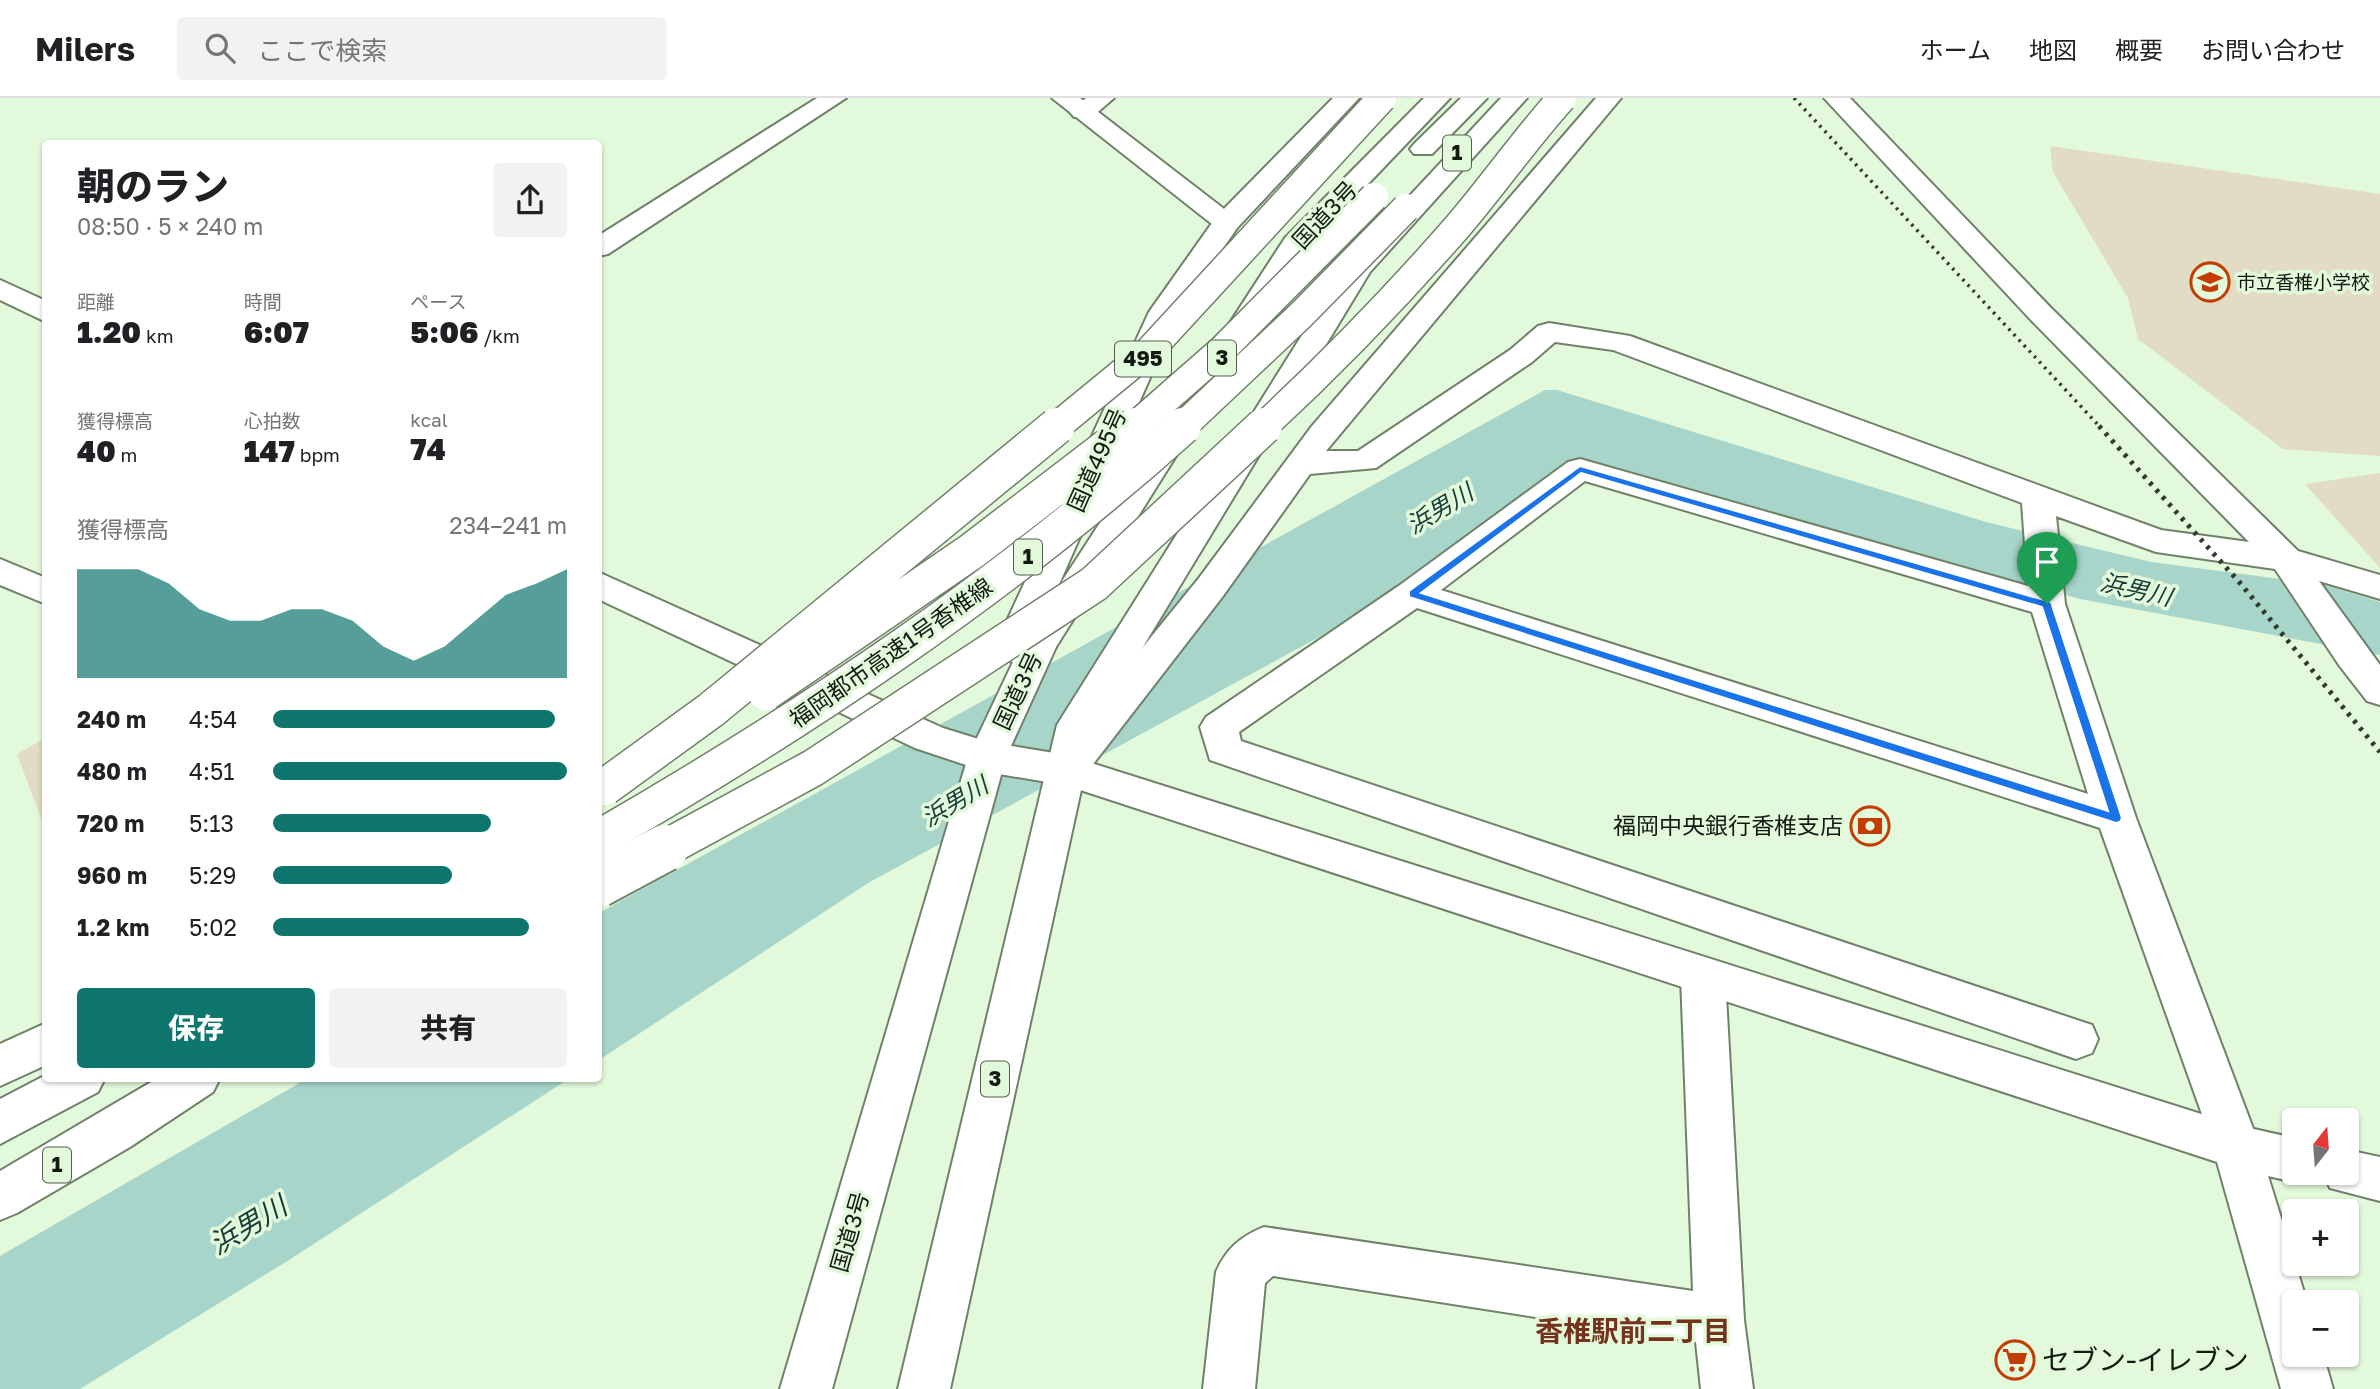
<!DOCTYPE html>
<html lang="ja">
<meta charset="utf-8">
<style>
:root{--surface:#fff;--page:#f2f2f2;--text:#202124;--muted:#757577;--line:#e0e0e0;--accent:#0f766e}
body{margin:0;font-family:"Golos Text","Noto Sans JP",sans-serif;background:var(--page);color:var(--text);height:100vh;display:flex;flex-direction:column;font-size:26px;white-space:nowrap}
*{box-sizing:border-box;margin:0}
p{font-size:23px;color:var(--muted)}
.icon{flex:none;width:38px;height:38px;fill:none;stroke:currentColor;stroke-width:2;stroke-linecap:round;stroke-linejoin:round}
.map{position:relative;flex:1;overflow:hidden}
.details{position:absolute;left:42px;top:42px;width:560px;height:942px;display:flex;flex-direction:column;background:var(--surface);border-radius:7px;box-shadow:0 2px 5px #0004}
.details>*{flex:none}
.needle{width:46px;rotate:17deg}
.fabs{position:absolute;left:2282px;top:1010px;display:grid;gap:14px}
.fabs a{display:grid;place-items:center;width:77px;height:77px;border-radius:7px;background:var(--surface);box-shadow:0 2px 5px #0004;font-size:35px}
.pin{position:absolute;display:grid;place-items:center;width:60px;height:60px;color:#fff;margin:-72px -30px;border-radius:50% 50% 50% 0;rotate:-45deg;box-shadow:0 0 7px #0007}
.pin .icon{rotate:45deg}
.round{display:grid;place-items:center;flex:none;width:74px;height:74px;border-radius:7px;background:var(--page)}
.overview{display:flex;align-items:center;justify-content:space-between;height:119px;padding:0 35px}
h1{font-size:38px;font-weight:800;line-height:52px}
.metrics{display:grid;grid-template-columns:repeat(3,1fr);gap:10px;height:119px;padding:7px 35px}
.metrics div{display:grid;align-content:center}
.metrics b{font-size:30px;font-weight:800}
.metrics small{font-size:19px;font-weight:400}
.metrics p{font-size:19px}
.chart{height:196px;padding:14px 35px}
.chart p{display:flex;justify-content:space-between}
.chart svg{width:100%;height:126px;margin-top:7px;fill:var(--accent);opacity:.7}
.cta{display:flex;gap:14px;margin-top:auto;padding:14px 35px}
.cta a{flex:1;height:80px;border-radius:7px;background:var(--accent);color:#fff;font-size:28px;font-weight:800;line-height:80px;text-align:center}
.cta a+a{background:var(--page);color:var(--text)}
ul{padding:0 35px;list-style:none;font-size:23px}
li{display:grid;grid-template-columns:112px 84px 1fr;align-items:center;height:52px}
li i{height:18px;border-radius:9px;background:var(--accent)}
header{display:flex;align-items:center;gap:42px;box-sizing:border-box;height:98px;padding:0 35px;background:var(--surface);border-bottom:2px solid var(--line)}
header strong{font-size:33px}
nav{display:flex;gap:38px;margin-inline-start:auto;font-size:24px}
.search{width:490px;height:63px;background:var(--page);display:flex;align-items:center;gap:18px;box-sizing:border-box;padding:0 24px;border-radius:7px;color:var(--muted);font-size:26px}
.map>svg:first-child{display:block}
</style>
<header>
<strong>Milers</strong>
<div class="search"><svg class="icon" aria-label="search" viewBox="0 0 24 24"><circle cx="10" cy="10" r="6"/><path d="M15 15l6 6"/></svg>ここで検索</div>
<nav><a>ホーム</a><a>地図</a><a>概要</a><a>お問い合わせ</a></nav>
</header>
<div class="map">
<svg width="2380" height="1291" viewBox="0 0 2380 1291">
<rect width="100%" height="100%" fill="#e3f9dc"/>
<path fill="#e1dcc3" d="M2050,48L2380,96V358L2283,351L2138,241L2128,200L2053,74Z
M2380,375V470L2305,386Z
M45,640V731L17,656Z"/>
<path fill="#a8d5ca" d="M1545,292H1557L1986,424L2151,464L2325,487L2380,504V557L2080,501L1589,362L1319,539L868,785L599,962V815Z
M308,980H570L289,1162L80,1291H0V1158Z"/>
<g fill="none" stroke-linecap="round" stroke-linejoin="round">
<g stroke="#6f8269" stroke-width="4">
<path id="street" d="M817,0H846L608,156L598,158V138Z
M1086,0H1114L1092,19H1074L1070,14Z
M1596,0H1621L1326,353H1358L1510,252L1538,228L1549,225L1630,238L2161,432L2249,444L2031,222L1824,0H1850L2051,210L2298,453L2380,477V501L2319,483L2380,567V607L2367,603L2339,567L2275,471L2156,454L2056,418L2065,506L2136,720L2260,1049L2253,1064L2236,1071L2219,1064L2100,730L1417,510L1239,634L1241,643L2092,927L2098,941L2092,955L2076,961L1210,662L1200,629L1206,619L1400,487L1568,364L1580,361L2028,488L2022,405L1613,252L1555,244L1532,264L1376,370L1310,376L1223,498L1080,683L1066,687L1052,683L1046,672L1052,661L1199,480L1312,328ZM1585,383L2032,514L2088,696L1441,492Z
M0,182L46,203V224L0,202Z
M1703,860L1718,866L1725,879L1744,1222L1753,1291H1701L1696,1244L1273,1178L1265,1185L1255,1291H1203L1216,1174C1226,1151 1241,1138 1264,1129L1693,1193L1681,879L1688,866Z
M46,925V967L0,988V946Z"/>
</g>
<g stroke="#6f8269" stroke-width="4">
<path id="secondary" d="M1052,0H1080L1241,124L1237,130H1217Z
M0,461L46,480V506L0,487Z
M598,474L943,630L988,644L1066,657L2236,1027L2294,1040V1074H2312L2311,1078L2294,1084L2268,1078L2307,1204H2294V1256H2323L2333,1291H2281L2217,1064L1065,687L987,674L915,650L598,501Z
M2347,1052L2380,1059V1103L2330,1090L2323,1074H2347Z"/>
</g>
<g stroke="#6f8269" stroke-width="4">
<path id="highway" d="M1333,0H1359L1237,130L1179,214L1057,491L1285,140L1424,0H1450L1306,151L1056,549L1006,659L832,1291H780L968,659L1013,564L999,560L994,551L1149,214L1217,118Z
M1461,0H1487L1432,56H1414L1410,51L1414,46Z
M1501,0H1527L1370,174L1095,628L950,1291H898L1057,627L1348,164Z
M46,977V980H105L98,994L0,1046V1001Z
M158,980H220L213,994L130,1049L17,1115L0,1122V1073Z"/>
</g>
<use href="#street" fill="#fff" fill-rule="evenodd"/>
<use href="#secondary" fill="#fff" fill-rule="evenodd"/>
<use href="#highway" fill="#fff" fill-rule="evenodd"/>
<path stroke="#303a2e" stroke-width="3.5" stroke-dasharray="2.5 5" stroke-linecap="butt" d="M1794,0L2101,330"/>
<path stroke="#303a2e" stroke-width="5" stroke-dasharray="3.5 6" stroke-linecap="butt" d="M2099,328L2240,485L2380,654"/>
<g stroke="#6f8269" stroke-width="31" stroke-linecap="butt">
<path id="highway-bridge-far2" d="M1055,330L1150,252L1382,0
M1133,330L1222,252L1374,99
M1181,330L1302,216L1406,110
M1262,330C1330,267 1397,198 1458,128C1494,86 1525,41 1562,0"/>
</g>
<g stroke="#6f8269" stroke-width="39" stroke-linecap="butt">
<path id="highway-bridge-far1" d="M766,594L972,453L1135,328
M605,689L711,612L1057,328
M598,741C806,621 1004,489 1183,328
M662,752L813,670L1094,486L1264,328"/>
</g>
<g stroke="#6f8269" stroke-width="50" stroke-linecap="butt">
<path id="highway-bridge" d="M598,786L665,750"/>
</g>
<use href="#highway-bridge-far2" stroke="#fff" stroke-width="28"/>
<use href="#highway-bridge-far1" stroke="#fff" stroke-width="36"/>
<use href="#highway-bridge" stroke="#fff" stroke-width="46"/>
</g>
<path fill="#1a73e8" stroke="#fff" stroke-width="2" fill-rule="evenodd" d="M1580,368L2051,504L2122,720L2120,724L2116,725L1409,499V493ZM1581,375L2042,509L2108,713L1421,495Z"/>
<defs>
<g id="school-ring" transform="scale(2.0125)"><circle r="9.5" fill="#e3f9dc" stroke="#c43d00" stroke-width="1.5"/><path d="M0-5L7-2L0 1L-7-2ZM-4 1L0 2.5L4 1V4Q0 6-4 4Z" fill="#c43d00"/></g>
<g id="bank-ring" transform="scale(2.0125)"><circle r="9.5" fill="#e3f9dc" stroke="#c43d00" stroke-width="1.5"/><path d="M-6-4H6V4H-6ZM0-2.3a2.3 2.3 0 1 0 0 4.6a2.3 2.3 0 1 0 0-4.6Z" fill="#c43d00"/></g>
<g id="supermarket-ring" transform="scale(2.0125)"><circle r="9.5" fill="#e3f9dc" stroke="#c43d00" stroke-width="1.5"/><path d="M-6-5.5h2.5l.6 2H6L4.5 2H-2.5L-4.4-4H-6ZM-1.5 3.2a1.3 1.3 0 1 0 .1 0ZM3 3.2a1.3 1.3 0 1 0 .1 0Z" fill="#c43d00"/></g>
</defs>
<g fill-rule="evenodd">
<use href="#school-ring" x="2210" y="184"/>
<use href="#bank-ring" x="1870" y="728"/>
<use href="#supermarket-ring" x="2015" y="1262"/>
</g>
<g text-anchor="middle" stroke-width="7" stroke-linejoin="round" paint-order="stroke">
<g font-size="19" fill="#131b11" stroke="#e3f9dc" text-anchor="start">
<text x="2237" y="191">市立香椎小学校</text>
</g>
<g fill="#e3f9dc" stroke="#515e4e" stroke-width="2">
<rect x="1443" y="37.5" width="28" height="35" rx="5"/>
<rect x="1208" y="242.5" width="28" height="35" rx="5"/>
<rect x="1115" y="243.5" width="56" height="35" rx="5"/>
<rect x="1014" y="441.5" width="28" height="35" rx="5"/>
<rect x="981" y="963.5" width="28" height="35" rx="5"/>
<rect x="43" y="1049.5" width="28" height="35" rx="5"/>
</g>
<g font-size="21" font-weight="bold" fill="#131b11">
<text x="1457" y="62">1</text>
<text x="1222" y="267">3</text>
<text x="1143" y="268">495</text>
<text x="1028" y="466">1</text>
<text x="995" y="988">3</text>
<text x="57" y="1074">1</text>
</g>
<g font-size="23" fill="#131b11" stroke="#e3f9dc">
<text transform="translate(1325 117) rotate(-47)" y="8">国道3号</text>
<text transform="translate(1097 362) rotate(-66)" y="8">国道495号</text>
<text transform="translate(891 555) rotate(-35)" y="8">福岡都市高速1号香椎線</text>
<text transform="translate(1018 593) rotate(-65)" y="8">国道3号</text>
<text transform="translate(850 1134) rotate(-74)" y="8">国道3号</text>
</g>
<g font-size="23" fill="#131b11" stroke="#e3f9dc" text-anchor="end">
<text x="1843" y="736">福岡中央銀行香椎支店</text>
</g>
<g font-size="24" font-style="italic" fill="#163e37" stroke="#e3f9dc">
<text transform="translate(1440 411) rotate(-31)" y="8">浜男川</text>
<text transform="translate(2136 492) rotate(13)" y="8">浜男川</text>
<text transform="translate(955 704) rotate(-31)" y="8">浜男川</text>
</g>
<g font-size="28" font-style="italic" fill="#163e37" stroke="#e3f9dc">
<text transform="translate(248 1127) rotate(-31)" y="10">浜男川</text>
</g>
<g font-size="28" font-weight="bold" fill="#75331d" stroke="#e3f9dc">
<text x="1633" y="1243">香椎駅前二丁目</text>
</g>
<g font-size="28" fill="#131b11" stroke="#e3f9dc" text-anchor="start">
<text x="2042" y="1272">セブン-イレブン</text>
</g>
</g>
</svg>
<div class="fabs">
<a><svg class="needle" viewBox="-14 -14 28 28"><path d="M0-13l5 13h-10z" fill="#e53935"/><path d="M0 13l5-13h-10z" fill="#757577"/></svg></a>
<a>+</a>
<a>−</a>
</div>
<div class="pin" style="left:2047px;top:506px;background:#1e9e55"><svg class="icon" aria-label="arrive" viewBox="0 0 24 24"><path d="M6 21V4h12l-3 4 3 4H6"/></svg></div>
<section class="details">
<div class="overview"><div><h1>朝のラン</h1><p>08:50 · 5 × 240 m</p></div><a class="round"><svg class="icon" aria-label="share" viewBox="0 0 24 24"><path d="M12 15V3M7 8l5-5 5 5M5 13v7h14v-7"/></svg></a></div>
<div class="metrics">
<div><p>距離</p><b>1.20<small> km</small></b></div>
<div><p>時間</p><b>6:07</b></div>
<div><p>ペース</p><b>5:06<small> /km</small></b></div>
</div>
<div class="metrics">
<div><p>獲得標高</p><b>40<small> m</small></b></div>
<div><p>心拍数</p><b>147<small> bpm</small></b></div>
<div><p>kcal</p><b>74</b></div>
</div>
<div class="chart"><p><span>獲得標高</span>234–241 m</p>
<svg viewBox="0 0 160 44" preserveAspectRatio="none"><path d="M0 44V6L10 6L20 6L30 11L40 20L50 24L60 24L70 20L80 20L90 24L100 33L110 38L120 33L130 24L140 15L150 11L160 6V44z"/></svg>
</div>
<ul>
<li><b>240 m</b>4:54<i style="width:96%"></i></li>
<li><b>480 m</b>4:51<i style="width:100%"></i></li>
<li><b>720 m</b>5:13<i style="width:74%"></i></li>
<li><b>960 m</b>5:29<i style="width:61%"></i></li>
<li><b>1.2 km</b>5:02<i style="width:87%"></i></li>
</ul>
<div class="cta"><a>保存</a><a>共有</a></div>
</section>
</div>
